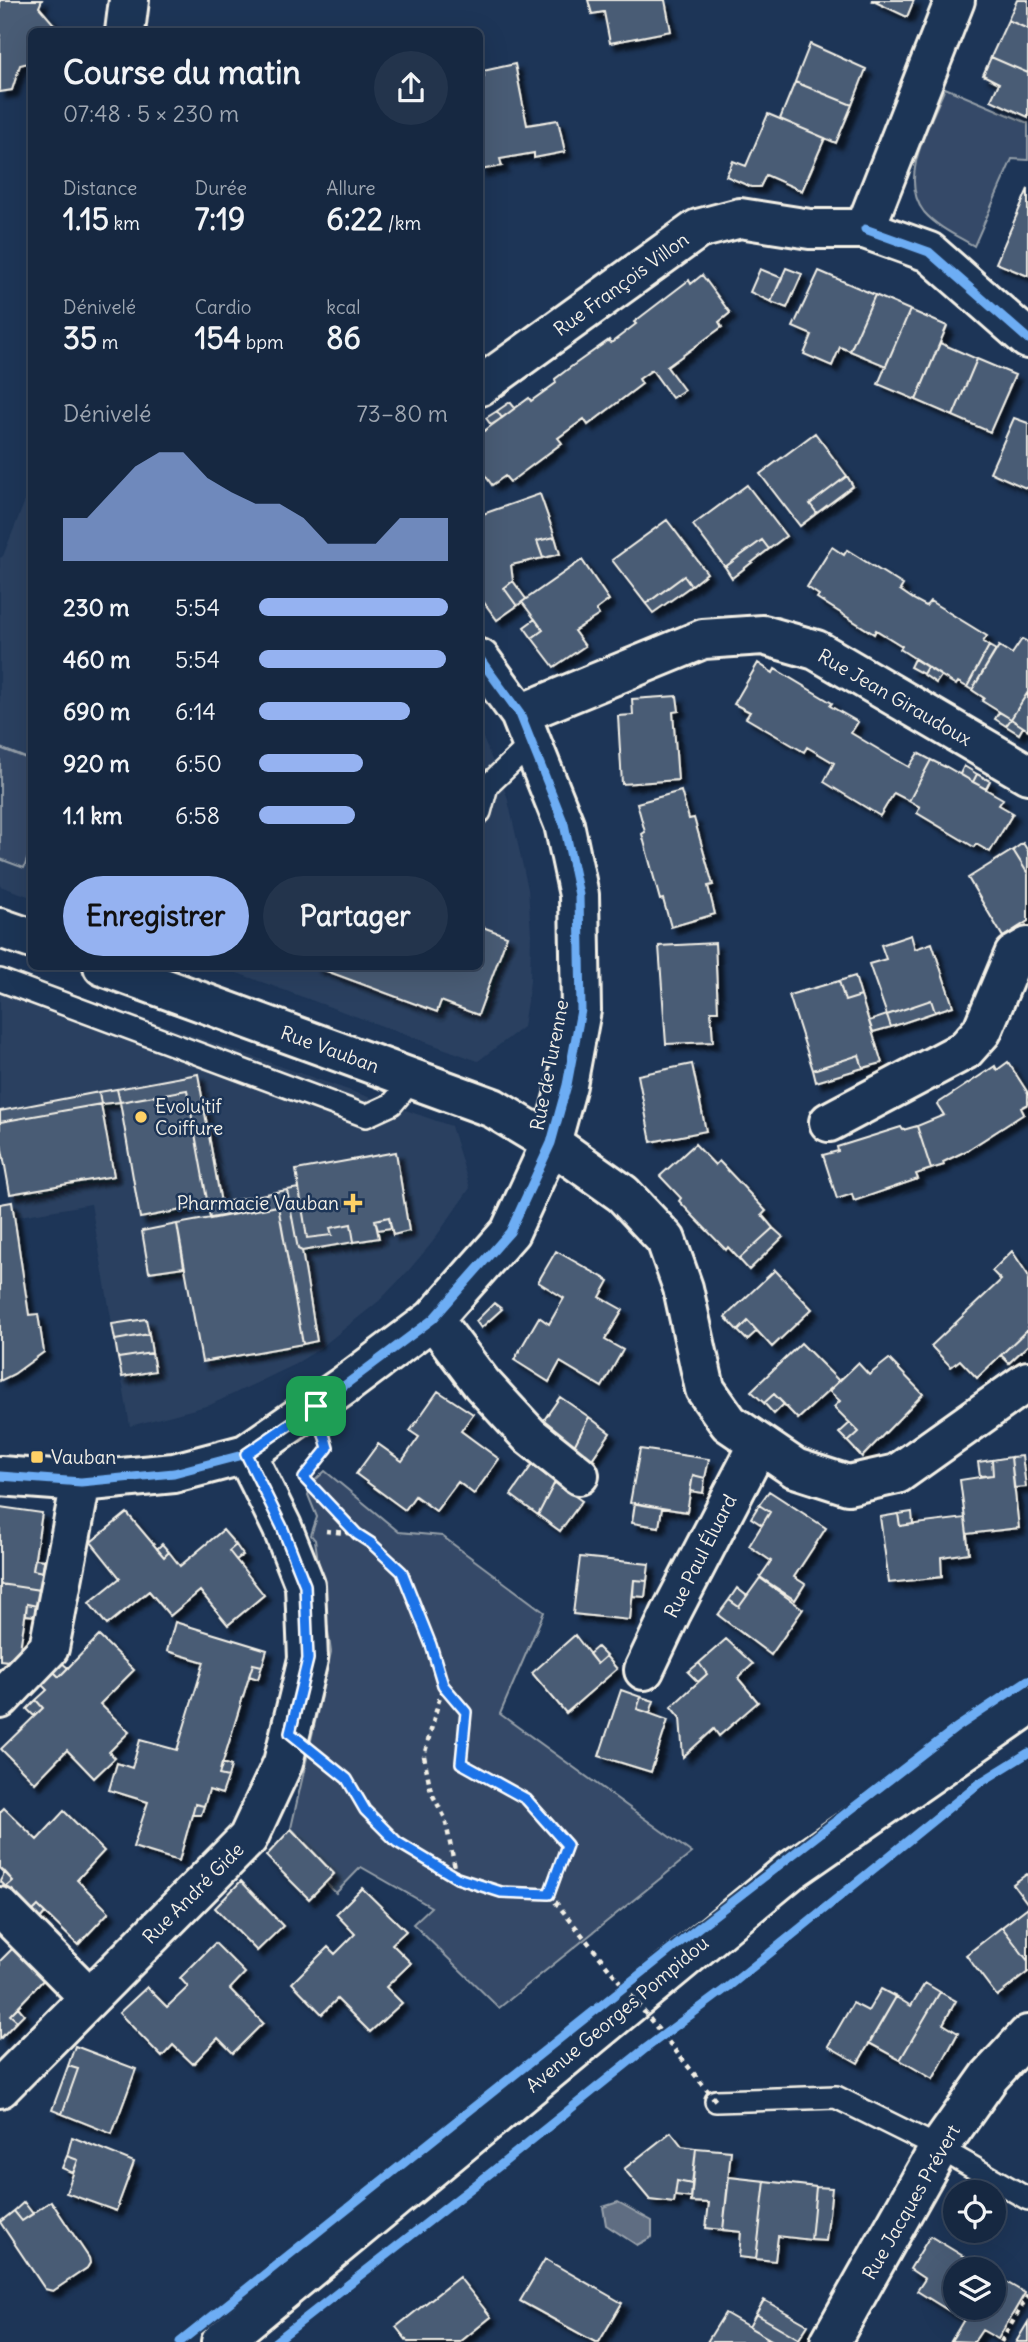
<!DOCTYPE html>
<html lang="fr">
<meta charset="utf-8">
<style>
:root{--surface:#162841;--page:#23344c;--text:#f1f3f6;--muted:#9ea6b1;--line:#35445a;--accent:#95b2f1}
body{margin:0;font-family:Delius,sans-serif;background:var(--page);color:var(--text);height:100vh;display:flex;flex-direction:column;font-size:26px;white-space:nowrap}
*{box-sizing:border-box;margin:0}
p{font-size:23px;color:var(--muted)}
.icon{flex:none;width:38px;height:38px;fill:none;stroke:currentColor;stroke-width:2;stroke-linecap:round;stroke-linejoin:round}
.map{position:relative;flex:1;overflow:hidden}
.sheet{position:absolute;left:28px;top:28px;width:455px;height:942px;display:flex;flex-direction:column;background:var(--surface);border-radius:10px;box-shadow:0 7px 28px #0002,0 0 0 2px var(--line)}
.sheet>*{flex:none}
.tools{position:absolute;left:943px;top:2180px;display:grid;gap:14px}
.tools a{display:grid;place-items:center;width:63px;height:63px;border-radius:50%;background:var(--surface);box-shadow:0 7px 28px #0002,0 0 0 2px var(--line);font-size:35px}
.pin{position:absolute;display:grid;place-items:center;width:60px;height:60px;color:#fff;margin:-30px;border-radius:14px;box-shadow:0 4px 10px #0006}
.round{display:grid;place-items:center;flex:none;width:74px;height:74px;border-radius:37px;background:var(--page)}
.headline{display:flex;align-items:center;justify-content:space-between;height:119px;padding:0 35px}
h1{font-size:32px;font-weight:700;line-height:52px}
.metrics{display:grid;grid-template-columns:repeat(3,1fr);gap:10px;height:119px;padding:7px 35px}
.metrics div{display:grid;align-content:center}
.metrics b{font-size:30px;font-weight:700}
.metrics small{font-size:19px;font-weight:400}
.metrics p{font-size:19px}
.chart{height:196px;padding:14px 35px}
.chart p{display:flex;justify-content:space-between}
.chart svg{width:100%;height:126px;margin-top:7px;fill:var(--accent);opacity:.7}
.primary-button{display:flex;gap:14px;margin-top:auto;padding:14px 35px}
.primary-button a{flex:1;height:80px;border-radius:42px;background:var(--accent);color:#111;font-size:28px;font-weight:700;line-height:80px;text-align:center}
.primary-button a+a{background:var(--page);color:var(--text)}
ul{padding:0 35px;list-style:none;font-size:23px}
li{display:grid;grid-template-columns:112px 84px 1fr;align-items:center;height:52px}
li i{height:18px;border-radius:9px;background:var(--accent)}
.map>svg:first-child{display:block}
</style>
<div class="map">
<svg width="1028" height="2342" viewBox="0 0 1028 2342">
<defs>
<filter id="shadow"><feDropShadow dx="6" dy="6" stdDeviation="2" flood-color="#0009"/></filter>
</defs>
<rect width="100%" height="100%" fill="#1d3557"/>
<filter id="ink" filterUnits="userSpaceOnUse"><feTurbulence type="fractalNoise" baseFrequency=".0143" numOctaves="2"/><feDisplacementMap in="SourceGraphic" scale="14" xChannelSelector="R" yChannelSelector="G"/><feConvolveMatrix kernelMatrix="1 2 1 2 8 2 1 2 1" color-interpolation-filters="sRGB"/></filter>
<g filter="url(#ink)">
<path fill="#2a4060" d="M31,486V897L0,886V558L3,556Z
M480,731L507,796L528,889L531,934L530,982L523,1027L478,1061L218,966H480Z
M0,968L451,1126L470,1188L431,1244L408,1271L379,1301L319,1349L292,1366L210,1405L130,1426L91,1204L14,1217L0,1138Z"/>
<path fill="#354a67" stroke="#949ea8" stroke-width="2" d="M945,88L1028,123V160L1012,159L974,246C957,236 937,227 924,212C897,177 931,123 945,88Z
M0,748L31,760V849L24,868L0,859Z
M325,1471L399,1532L442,1536L544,1612L500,1714L692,1853L499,2008L413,1924L431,1907L361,1867L336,1893L326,1883L334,1873L291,1828L331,1652L315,1540L311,1535L317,1517L308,1495L312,1483Z"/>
<path fill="#5e6d82" stroke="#9aa2ab" stroke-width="2" d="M618,2202L652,2221V2237L637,2245L606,2225L603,2207Z"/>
<path fill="#485b74" stroke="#f4f1e8" stroke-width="2" filter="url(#shadow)" d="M0,0H42L39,7L59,30V32H32V62L20,65L12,90L0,92Z
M588,0H665L671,31L610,43L604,12L592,14Z
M871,0H914L907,17Z
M1017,0H1028V29L1008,20Z
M1008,20L1028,29V73L991,57Z
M810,44L866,69L852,105L795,82Z
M991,57L1028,73V117L991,100L999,83L983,75Z
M515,64L527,125L558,120L565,152L534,158V153L500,159L502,166L480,170V77L484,76L483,71Z
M795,82L852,105L836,143L780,119Z
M768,114L825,138L802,191L766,175L760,187H751L726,176L733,161L746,166Z
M1028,189V276L996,263Z
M786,268L802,274L787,308L771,302Z
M760,269L782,278L771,302L750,292Z
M819,271L875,295L850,351L840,347L832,366L804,354L812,335L793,327Z
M702,275L730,313L719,322L722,327L667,367L684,390L672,398L652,370L639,379L642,384L588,425L584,419L558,438L562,443L510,482L505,476L492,485L480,468V434L529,398L531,401L556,383L555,379L568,369L609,340L611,343L636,324L634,322L689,280L691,284Z
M875,295L910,310L886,366L850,351Z
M910,310L947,326L916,400L878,384Z
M940,343L977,359L953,416L916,400Z
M977,359L1015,375L990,432L953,416Z
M510,402L515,408L502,418L497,411Z
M497,411L502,418L491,425L486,418Z
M1014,418L1028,423V489L990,472Z
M815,433L847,476L810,504L817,513L800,526L760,474Z
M847,476L853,486L817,513L810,504Z
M747,485L786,536L769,549L762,540L725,567L693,525Z
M540,494L555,537L537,541L543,558L511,565L513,581L504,588L517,606L497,620L480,597V515Z
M667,520L707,573L691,586L684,576L646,604L612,560Z
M555,537L560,554L543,558L537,541Z
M762,540L769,549L732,578L725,567Z
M832,547L844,555L847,550L903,585L900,590L913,599L926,606L930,601L987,636L983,642L989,646L967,687L958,682L956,685L900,649L902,646L876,630L874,634L817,598L819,595L807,587Z
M582,560L609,600L596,610L599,615L574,631L585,646L554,667L532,638L543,630L522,602Z
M684,576L691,586L653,613L646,604Z
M513,581L526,599L517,606L504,588Z
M535,619L543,630L532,638L524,627Z
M1022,639L1028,642V692L1011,719L982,701L984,698L972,690L999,646L1012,654Z
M989,646L996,650L972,690L967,687Z
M914,659L927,667L923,674L910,667Z
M758,663L773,673L775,669L832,703L830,706L858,722L851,733L888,755L909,767L918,753L931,760L909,801L894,793L880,816L824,782L834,763L807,747L804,752L746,718L750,712L734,704Z
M927,667L941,676L936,683L923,674Z
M1028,692V730L1011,719Z
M677,696L679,711L673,712L678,780L622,784L618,716L633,715L632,699Z
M999,712L1011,719L1006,726L995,719Z
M1011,719L1023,727L1019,734L1006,726Z
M931,760L945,767V766L1003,799L999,805L1013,813L990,852L976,844L974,847L917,813L920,807L909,801Z
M964,766L977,774L973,782L960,774Z
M977,774L990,781L986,789L973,782Z
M681,791L689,819L694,818L713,885L708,886L715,914L671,927L663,899L660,900L642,834L645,832L637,803Z
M1023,843L1028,851V874L1013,850Z
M1013,850L1028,874V921L1003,937L968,878Z
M480,926L507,936L478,1015L441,1001L437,1012L313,966H480Z
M911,935L915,949L932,943L953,1006L935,1012L931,1000L887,1015L869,964L886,959L881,945Z
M715,943L718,1011H711L713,1042L666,1044L659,946Z
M855,976L861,996L845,1001L839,981Z
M839,981L845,1001L861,996L882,1063L863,1068L859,1055L813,1070L789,995Z
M931,1000L935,1012L891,1027L887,1015Z
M887,1015L891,1027L873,1032L869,1021Z
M859,1055L863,1068L816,1082L813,1070Z
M1008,1062L1028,1093V1104L1021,1108L1024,1114L966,1151L943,1162L944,1165L931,1169L917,1126L944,1115L937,1104L995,1066L997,1070Z
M692,1064L706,1131L651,1142L638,1075Z
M198,1074L221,1203L208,1205L187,1090L120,1102L117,1089Z
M117,1089L120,1102L101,1104L99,1092Z
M187,1090L208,1205L140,1218L120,1102Z
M99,1092L101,1104L0,1122V1111Z
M101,1104L114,1176L10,1194L0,1138V1122Z
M917,1126L931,1169L916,1174L918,1179L854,1201L852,1194L837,1199L823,1155L838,1151L837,1147L901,1127L903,1130Z
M695,1144L715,1165L719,1161L721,1163L766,1211L762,1215L773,1228L739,1259L728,1247L726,1250L694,1217L679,1201L681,1198L660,1176Z
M396,1152L409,1231L393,1235L389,1217L375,1220L379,1238L354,1242L351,1224L330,1228L332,1235L307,1238L296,1170Z
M299,1188L307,1238L332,1235L330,1228L351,1224L354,1242L302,1251L298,1249L287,1190Z
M287,1190L298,1249L302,1251L317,1341L303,1344L278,1206L210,1219L208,1205Z
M12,1202L29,1315L38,1314L44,1352L14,1374L0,1381V1204Z
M278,1206L303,1344L202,1362L177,1224Z
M389,1217L391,1228L378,1230L375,1220Z
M177,1224L184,1267L149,1272L142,1231Z
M773,1228L783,1237L749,1270L739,1259Z
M556,1251L609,1281L600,1297L623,1310L605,1340L623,1350L602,1387L560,1362L549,1382L514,1360L539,1317L549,1324L564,1298L538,1282Z
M1012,1251L1028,1275V1329L977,1378L960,1360L951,1367L931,1346L1001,1280L992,1271Z
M775,1270L812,1309L772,1347L748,1321L738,1331L725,1317Z
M494,1303L502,1309L481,1328L476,1321Z
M146,1319L149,1334L115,1340L112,1324Z
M748,1321L757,1331L747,1340L738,1331Z
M1028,1329V1345L1009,1363L1001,1355Z
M149,1334L152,1353L118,1358L115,1340Z
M801,1343L839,1381L798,1419L774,1394L764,1403L751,1391Z
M152,1353L155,1371L122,1377L118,1358Z
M889,1359L923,1394L862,1457L848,1442L859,1432L834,1407L840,1401L829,1391L858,1363L869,1375Z
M438,1391L473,1414L461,1431L499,1459L474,1494L458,1482L436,1511L415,1496L405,1510L356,1474L378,1444L402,1461L419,1437L410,1431Z
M774,1394L784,1404L774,1414L764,1403Z
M560,1397L589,1417L572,1450L539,1427Z
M589,1417L610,1433L590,1462L572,1450Z
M850,1423L859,1432L848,1442L839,1433Z
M640,1449L709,1459L705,1478L693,1475L687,1512L630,1503Z
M1022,1456L1026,1487L1014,1488L1011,1457Z
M1011,1457L1019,1528L967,1534L960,1480L993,1475L992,1460Z
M992,1460L993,1475L980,1476L978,1462Z
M532,1465L555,1482L538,1515L511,1495Z
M693,1475L705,1478L703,1493L690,1491Z
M555,1482L582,1501L560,1531L538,1515Z
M769,1491L826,1528L794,1577L805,1584L795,1600L760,1577L771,1561L749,1546L770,1512L759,1505Z
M635,1503L662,1508L659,1527L632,1523Z
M759,1505L770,1512L762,1525L751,1518Z
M0,1507L42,1513L33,1570L43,1572L40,1590L0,1584Z
M912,1512L913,1524L900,1526L898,1514Z
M127,1513L164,1557L169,1552L180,1566L223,1530L236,1545L229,1551L264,1595L228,1625L200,1591L170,1616L149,1591L107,1625L89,1603L120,1578L91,1542Z
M898,1514L900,1526L965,1518L969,1553L941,1557L942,1577L889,1583L880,1517Z
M162,1544L169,1552L164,1557L157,1549Z
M236,1545L243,1555L236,1560L229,1551Z
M580,1557L649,1564L647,1581L634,1580L630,1620L573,1614Z
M35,1559L44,1560L43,1572L33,1570Z
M760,1578L803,1609L771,1655L718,1615L729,1600L739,1607Z
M634,1580L647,1581L645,1597L633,1596Z
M0,1584L40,1590L37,1606L27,1604L18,1662L0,1660Z
M737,1588L747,1596L739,1607L729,1600Z
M27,1604L37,1606L35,1616L26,1615Z
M175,1622L267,1650L262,1666L253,1664L219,1775L228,1777L222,1794L209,1790L204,1806L195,1804L179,1861L133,1847L148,1802L109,1790L117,1763L132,1768L140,1740L177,1750L204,1662L167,1651Z
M575,1635L597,1664L606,1656L617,1669L566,1713L532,1673Z
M99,1636L134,1670L100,1704L129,1732L109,1752L115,1758L94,1778L67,1750L35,1783L1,1749L43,1708L36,1700L47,1690L41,1684L54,1672L59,1677Z
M726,1639L753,1664L738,1678L758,1702L719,1736L714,1729L683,1757L680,1718L671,1707L707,1674L699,1663Z
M597,1647L606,1656L597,1664L589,1654Z
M62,1663L68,1668L59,1677L54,1672Z
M699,1663L707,1674L698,1682L688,1672Z
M253,1664L262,1666L258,1679L249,1676Z
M621,1690L641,1697L637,1709L668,1720L651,1772L599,1756Z
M641,1697L654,1701L650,1713L637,1709Z
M36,1700L43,1708L34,1716L27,1709Z
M222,1763L231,1766L228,1777L219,1775Z
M195,1804L204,1806L201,1815H192Z
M4,1808L37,1840L64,1811L104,1851L77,1880L109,1912L78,1945L38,1906L32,1912L6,1887L13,1881L0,1868V1812Z
M291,1829L334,1874L309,1899L266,1856Z
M5,1872L13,1881L6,1887L0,1881Z
M1027,1874L1028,1875V1904L1013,1884Z
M241,1881L283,1926L257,1951L215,1908Z
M362,1888L406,1931L392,1944L411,1963L386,1987L402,2003L370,2032L337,1999L322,2014L292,1983L328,1947L335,1954L355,1934L336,1914Z
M38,1906L45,1913L40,1919L32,1912Z
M1028,1907V1961L1002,1927Z
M1002,1927L1028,1961V1972L997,1996L966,1955Z
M215,1943L245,1973L230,1989L263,2023L233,2053L218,2038L193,2064L173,2045L162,2057L119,2013L147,1987L167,2007L188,1987L180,1978Z
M17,1944L49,1974L10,2015L17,2021L0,2039V1961Z
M925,1983L940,1992L900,2060L869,2043L896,1997L911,2006Z
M881,1989L896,1997L858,2063L828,2046L853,2003L868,2011Z
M940,1992L956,2001L943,2024L958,2033L933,2079L900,2060Z
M18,2007L24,2014L17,2021L10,2015Z
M75,2046L136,2069L112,2134L62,2114L78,2069L68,2066Z
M68,2066L78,2069L62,2114L52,2110Z
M671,2132L682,2146L696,2148L692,2184L677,2181L674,2203L650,2200L624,2169Z
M72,2137L134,2162L116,2211L66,2193L78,2160L67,2156Z
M696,2148L731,2151L723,2230L706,2228L709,2203L691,2202Z
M67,2156L78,2160L73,2173L62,2168Z
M729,2177L765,2181L756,2259L739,2257L741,2232L723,2230Z
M677,2181L692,2184L691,2198L675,2196Z
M765,2181L816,2187L811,2240L778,2236L775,2261L756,2259Z
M816,2187L832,2188L826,2241L811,2240Z
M51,2201L89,2258L90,2263L87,2268L53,2291L45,2289L0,2222L14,2211L22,2221Z
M24,2202L33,2214L22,2221L14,2211Z
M930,2236L986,2270H956V2308H971L964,2320L917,2291L925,2279L910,2269Z
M545,2259L622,2303L599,2342H595L520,2301Z
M994,2275L1025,2293L998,2339L982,2330L974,2342L951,2341L971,2308H994Z
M459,2277L491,2317L460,2342H408L396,2327Z
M764,2300L808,2325L799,2339L756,2314Z
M725,2313L768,2338L765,2342H707Z
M756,2314L799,2339L797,2342H775L749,2327Z
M1028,2322V2342H1016Z"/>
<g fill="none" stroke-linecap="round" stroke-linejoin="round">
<g stroke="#f4f1e8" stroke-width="26">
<path id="lane" d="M480,812L487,786L531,744
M0,980L366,1116L392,1104L413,1079
M716,2101L836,2097L939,2148L1028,2199"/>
</g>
<g stroke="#f4f1e8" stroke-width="44">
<path id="street" d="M125,32L129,0
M865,229L929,252L1028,339
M480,386L698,229L740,218L810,229H865L955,0
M520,714L703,639L763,635L816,650L1028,774
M0,928L32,939
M103,966L493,1108L551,1143L623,1194L666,1240L683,1288L705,1389L729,1423L795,1468L848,1485L897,1474L1028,1381
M829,1122L965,1050L982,1031L1014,955L1028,947
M433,1319L482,1384L529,1435L579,1475
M0,1476L81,1482L174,1473L246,1454L345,1385L433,1319L510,1232L551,1143L567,1085L581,1010L579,895L564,824L520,714L480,659
M644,1670L671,1613L759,1444
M0,1699L49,1648L81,1482
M0,1907L89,1997
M0,2088L248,1838L283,1763L308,1659L305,1585L282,1527L246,1454
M830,2342L939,2148L990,2076L1028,2035"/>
</g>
<g stroke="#f4f1e8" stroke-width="44">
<path id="secondary" d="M221,2342L789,1872L1028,1706"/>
</g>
<path stroke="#f4f1e8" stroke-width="4.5" stroke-dasharray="5 5" stroke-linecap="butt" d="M304,1478L357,1534L371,1543L402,1572L431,1645L443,1685L424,1756L431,1792L445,1818L457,1878L501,1892L549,1894L567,1845L526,1799L461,1763L465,1712L443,1685
M305,1478L328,1448L327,1446
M326,1531L356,1534
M324,1760L347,1779L365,1810L396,1842L456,1878
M1001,2342L1028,2295"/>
<use href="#lane" stroke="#1d3557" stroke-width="21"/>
<use href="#street" stroke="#1d3557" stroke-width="38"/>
<use href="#secondary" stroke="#1d3557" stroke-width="38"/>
<path stroke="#f4f1e8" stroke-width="4.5" stroke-dasharray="5 5" stroke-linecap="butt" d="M549,1894L716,2101"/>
<g stroke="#1d3557" stroke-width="13">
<path id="cycleway" d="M865,229L929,252L1028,339
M0,1476L81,1482L174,1473L246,1454L345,1385L433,1319L510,1232L551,1143L567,1085L581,1010L579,895L564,824L520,714L480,659
M180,2342L698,1928L956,1728L1028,1680
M275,2342L493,2171L646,2048L728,1987L978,1784L1028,1753"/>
</g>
<use href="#cycleway" stroke="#6dadf4" stroke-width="9"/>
</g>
</g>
<g fill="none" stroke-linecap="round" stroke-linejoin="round" filter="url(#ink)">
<g stroke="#fff" stroke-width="14">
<path id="route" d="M316,1406L328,1448L304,1478L357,1534L371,1543L402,1572L431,1645L443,1685L466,1712L461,1763L526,1799L567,1845L549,1894L501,1892L457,1878L397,1842L365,1810L347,1779L290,1733L308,1659L305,1585L282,1527L246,1454Z"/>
</g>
<use href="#route" stroke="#1a73e8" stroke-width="9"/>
</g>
<g fill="#ffd166" stroke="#1d3557" stroke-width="2.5">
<circle cx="141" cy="1117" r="7"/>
<path d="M349.5 1192.5h7v7h7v7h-7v7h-7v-7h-7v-7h7z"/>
<rect x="30" y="1450" width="14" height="14" rx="3.5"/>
</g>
<g text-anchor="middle" stroke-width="5" stroke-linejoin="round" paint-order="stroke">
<g font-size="19" fill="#f4f1e8" stroke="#1d3557">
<text transform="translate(621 284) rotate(-36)" y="7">Rue François Villon</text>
<text transform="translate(895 697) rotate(30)" y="7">Rue Jean Giraudoux</text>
<text transform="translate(330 1049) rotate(20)" y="7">Rue Vauban</text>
<text transform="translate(549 1065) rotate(-79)" y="7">Rue de Turenne</text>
<text transform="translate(700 1556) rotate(-63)" y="7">Rue Paul Éluard</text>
<text transform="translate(193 1893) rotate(-45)" y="7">Rue André Gide</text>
<text transform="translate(617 2014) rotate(-40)" y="7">Avenue Georges Pompidou</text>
<text transform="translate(911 2202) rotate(-60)" y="7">Rue Jacques Prévert</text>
</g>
<g font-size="19" fill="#f4f1e8" stroke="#1d3557" text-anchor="start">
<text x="155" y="1113">Evolu'tif<tspan x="155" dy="22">Coiffure</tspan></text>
<text x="339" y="1210" text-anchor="end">Pharmacie Vauban</text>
<text x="51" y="1464">Vauban</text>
</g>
</g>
</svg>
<div class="tools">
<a><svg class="icon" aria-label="locate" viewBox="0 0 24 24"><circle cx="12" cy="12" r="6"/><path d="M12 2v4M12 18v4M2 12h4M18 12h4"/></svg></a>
<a><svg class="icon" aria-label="layers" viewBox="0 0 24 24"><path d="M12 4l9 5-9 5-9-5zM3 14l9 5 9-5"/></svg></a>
</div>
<div class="pin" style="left:316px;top:1406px;background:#1e9e55"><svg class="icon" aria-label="arrive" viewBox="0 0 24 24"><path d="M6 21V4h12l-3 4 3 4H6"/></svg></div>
<section class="sheet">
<div class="headline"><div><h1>Course du matin</h1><p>07:48 · 5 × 230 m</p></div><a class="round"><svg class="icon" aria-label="share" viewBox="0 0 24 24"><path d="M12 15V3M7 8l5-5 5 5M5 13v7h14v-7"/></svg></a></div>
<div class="metrics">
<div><p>Distance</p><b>1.15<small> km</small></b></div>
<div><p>Durée</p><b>7:19</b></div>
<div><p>Allure</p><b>6:22<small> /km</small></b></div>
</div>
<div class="metrics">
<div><p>Dénivelé</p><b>35<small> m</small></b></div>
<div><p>Cardio</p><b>154<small> bpm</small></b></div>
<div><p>kcal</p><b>86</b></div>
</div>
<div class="chart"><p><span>Dénivelé</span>73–80 m</p>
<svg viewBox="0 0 160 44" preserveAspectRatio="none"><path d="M0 44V29L10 29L20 20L30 11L40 6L50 6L60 15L70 20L80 24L90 24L100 29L110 38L120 38L130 38L140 29L150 29L160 29V44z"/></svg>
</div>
<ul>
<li><b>230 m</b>5:54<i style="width:100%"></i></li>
<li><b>460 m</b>5:54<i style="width:99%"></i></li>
<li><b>690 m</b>6:14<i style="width:80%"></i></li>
<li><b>920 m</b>6:50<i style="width:55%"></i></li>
<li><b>1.1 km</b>6:58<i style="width:51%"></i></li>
</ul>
<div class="primary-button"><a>Enregistrer</a><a>Partager</a></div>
</section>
</div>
